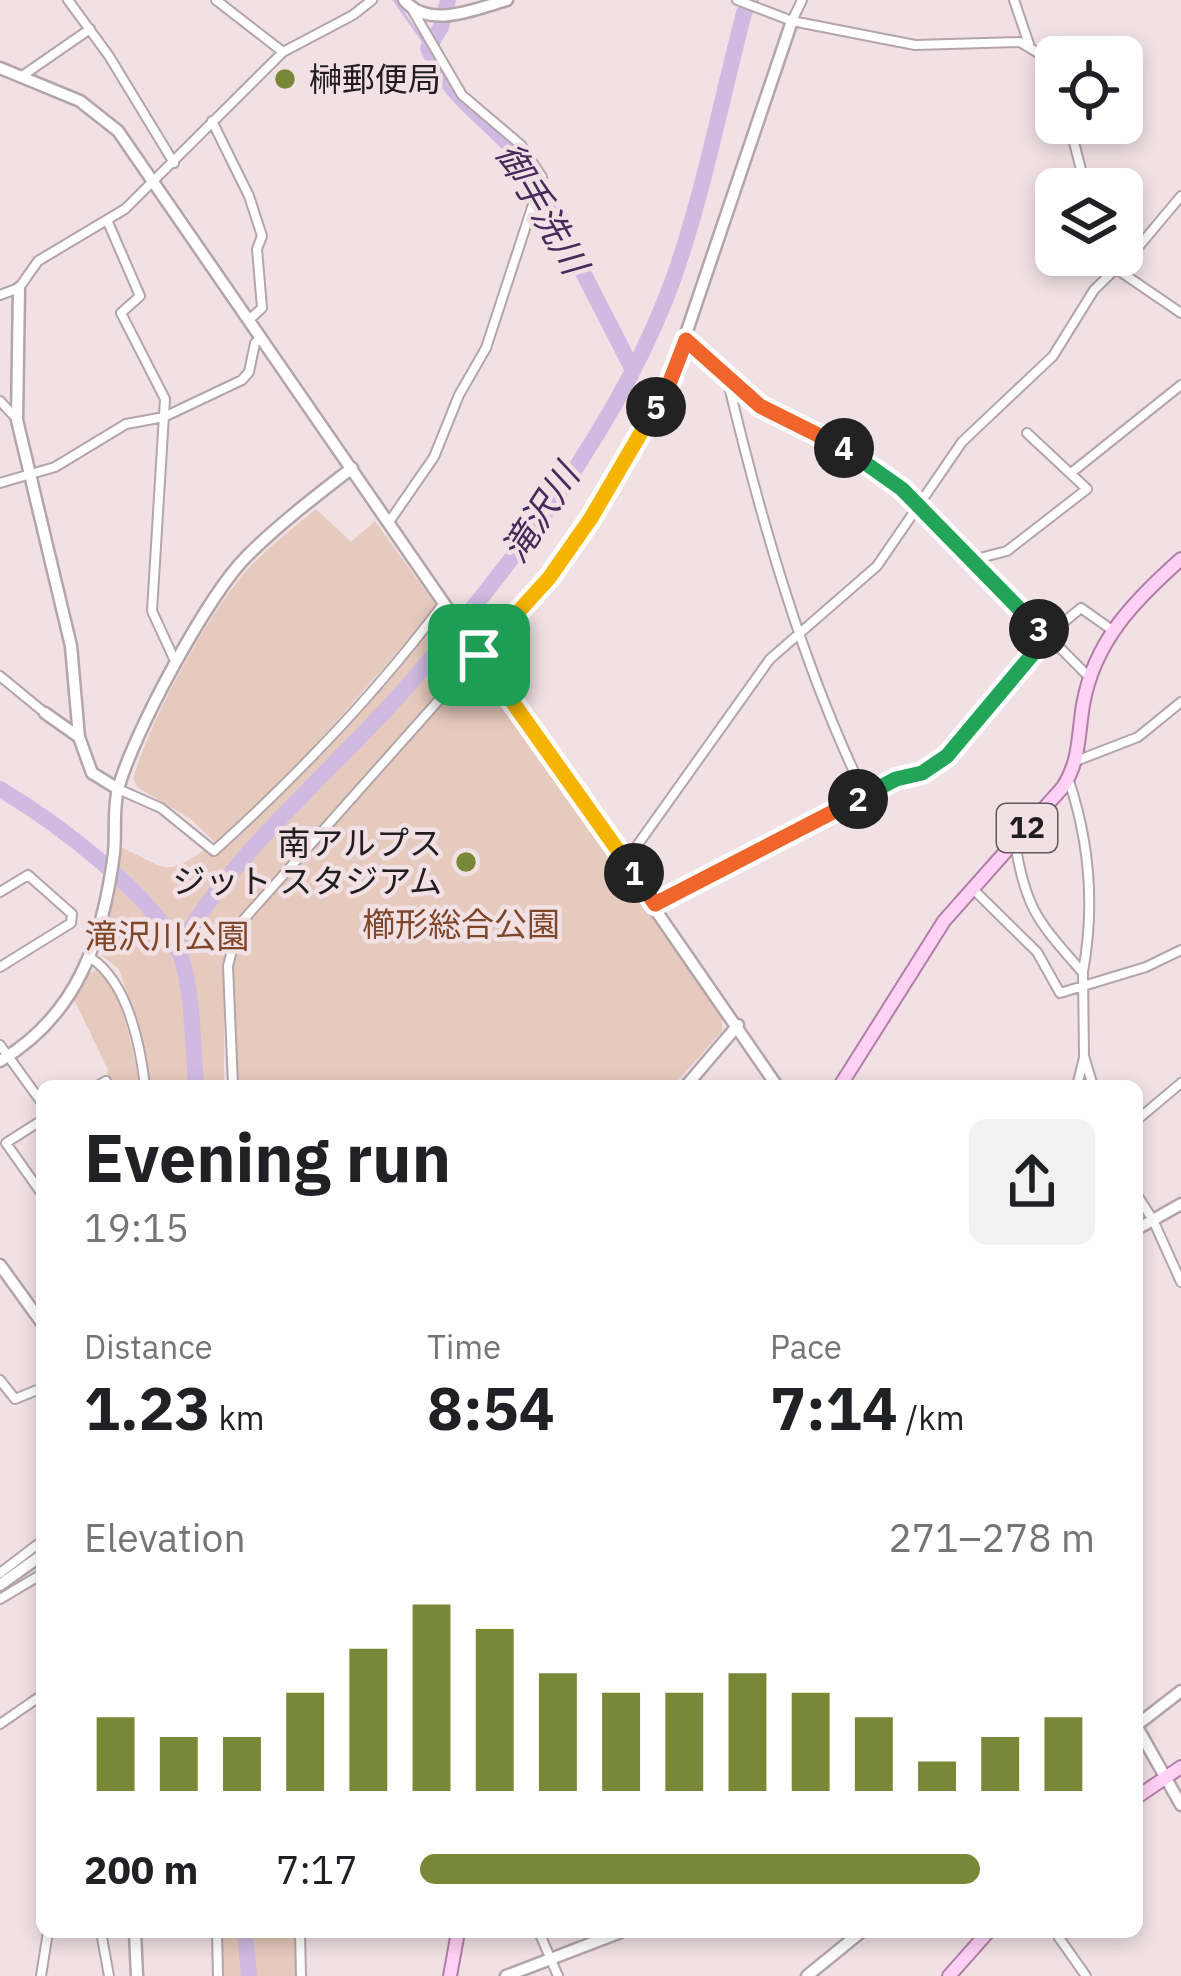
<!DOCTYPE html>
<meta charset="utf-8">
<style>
:root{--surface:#fff;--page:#f2f2f2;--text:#202124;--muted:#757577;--accent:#788837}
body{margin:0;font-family:"IBM Plex Sans","Noto Sans JP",sans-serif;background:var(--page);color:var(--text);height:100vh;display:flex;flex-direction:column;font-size:45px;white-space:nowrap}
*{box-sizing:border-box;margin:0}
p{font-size:39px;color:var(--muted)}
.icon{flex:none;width:66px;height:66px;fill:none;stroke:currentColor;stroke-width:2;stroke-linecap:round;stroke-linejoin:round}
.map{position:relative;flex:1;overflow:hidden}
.side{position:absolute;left:36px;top:1080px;width:1107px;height:858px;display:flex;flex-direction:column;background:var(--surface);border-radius:18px;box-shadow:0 6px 18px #0003}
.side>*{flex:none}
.tools{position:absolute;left:1035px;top:36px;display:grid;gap:24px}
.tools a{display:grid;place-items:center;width:108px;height:108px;border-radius:18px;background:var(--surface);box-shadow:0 6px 18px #0003;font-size:60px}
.pin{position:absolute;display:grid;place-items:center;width:102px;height:102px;color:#fff;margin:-51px;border-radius:24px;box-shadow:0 6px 18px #0006}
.km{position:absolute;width:60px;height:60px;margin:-30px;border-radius:50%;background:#222;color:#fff;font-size:33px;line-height:60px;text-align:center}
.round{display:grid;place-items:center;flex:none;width:126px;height:126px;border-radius:18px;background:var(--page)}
.summary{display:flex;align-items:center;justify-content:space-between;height:204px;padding:0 48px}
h1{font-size:66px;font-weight:700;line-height:90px}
.stats{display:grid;grid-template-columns:repeat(3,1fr);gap:18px;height:204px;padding:12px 48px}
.stats div{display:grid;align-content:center}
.stats b{font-size:60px;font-weight:700}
.stats small{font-size:33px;font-weight:400}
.stats p{font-size:33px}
.chart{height:336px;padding:24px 48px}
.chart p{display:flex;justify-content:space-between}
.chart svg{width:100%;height:216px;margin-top:12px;stroke:var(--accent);stroke-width:6}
ul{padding:0 48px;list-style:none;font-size:39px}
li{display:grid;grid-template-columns:192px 144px 1fr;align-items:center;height:90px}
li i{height:30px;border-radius:15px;background:var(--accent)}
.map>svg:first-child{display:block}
</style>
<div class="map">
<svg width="1181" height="1976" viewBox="0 0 1181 1976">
<rect width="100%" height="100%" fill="#f1e1e5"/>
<path fill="#e6cabd" d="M316,509L351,542L375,521L437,607L298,765L216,844L191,819L137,787L133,778C151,720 206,617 246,571C267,548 292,529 316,509Z
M442,612L472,656L232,926L224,959V1086H150L142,1038L119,969L102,956L122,848C167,867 162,879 206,849L214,858C298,784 370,697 442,612Z
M473,667H478L722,1017V1031L673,1086H236L232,957L241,931Z
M98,970C120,983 136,1059 139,1086H106L108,1070L74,999L90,973Z
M219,1932H244L246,1976H221Z
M246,1932H300L301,1976H249Z"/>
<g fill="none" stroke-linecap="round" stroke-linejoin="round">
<path stroke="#d0bae1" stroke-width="3" d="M394,0L428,48"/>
<path stroke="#d0bae1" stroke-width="16" d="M448,0L441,27L428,48C455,110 499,122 533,175L633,370
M0,789C52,820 161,899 181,957C193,992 193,1048 196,1086
M178,951C227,856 340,765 411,682C511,566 622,423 674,277C704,191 721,101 744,13L751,0
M245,1932L249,1976"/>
<g stroke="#b3a5a9" stroke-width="12">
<path id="minor" d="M68,0L109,56L174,163
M216,0L283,52
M737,0L792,21L915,45L1020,42L1045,57L1056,76
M1014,0L1029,44
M792,21L802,0
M22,76L90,29
M212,121L249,196L262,236L257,249L262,308L250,319
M1069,123L1086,189
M107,220L140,296L121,313L165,399L152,611L175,661
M1105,255L1115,268L1181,313
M0,295L19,288L38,261L125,209L283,52L353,15L372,0
M686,340L761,406L862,459L902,489L1091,679
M728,382C761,520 803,668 865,795
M0,401L15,417
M1071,473L1181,385
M0,483L55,467L126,424L164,417L242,380L249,372L255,343L261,338
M389,522L434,457L459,395L486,348L542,177L521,145L462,95L413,11
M972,560L1007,551L1087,489L1027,433
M0,676L45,713
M1076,761L1138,737L1181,702
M1069,781C1090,844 1095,906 1083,972
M118,789L161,808L214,851C297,776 377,692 444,603
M1015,843C1026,911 1039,922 1083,973L1084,1056L1093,1086
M626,861L770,659L877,566L962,442L1053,356L1094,290L1140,245L1181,196
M973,889L1037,952L1060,993L1146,967L1181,950
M0,892L28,875L72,914L71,923L0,967
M655,904L896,779C965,770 1002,686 1045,639C1056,628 1069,618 1081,608L1112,630
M91,958C128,983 140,1043 145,1086
M0,1045L42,1103
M97,1086L106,1081V1086
M233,1086L228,966L238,926L479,655
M1077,1086L1084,1058
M42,1120L6,1143L42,1194
M1137,1120L1181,1083
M1137,1195L1153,1220L1181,1282
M0,1380L15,1399L42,1388
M0,1573L42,1541
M0,1599L42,1574
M0,1724L42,1695
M101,1932L109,1976
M217,1932L218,1976
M300,1932L301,1976
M539,1932L558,1976
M1055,1932L1086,1976
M41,1976L48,1932"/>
</g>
<g stroke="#b3a5a9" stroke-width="15">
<path id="tertiary" d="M404,0C429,30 475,9 507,0
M0,68L80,101L118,131L777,1086
M19,288L17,420L71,646L79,737
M479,655L549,579L591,518L669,384L792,21
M45,713L79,737L92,773L118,789
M0,1061C78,1015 103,938 114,853C116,832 113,809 118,789C133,734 207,596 247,556C279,524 316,496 352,468
M686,1086L738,1025
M1137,1229L1181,1204
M0,1265L42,1323
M0,1585L42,1555
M1137,1725L1181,1691
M1137,1727L1181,1805
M135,1932L137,1976
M506,1976L621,1932
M807,1976L861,1932"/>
</g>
<g stroke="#b27ea6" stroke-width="16">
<path id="primary" d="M840,1086L944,921L1063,787C1080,761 1078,735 1083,705C1094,641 1135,600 1181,559
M1137,1797L1181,1767
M450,1976L458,1932
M949,1976L988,1932"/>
</g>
<use href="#minor" stroke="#fff" stroke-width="8"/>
<use href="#tertiary" stroke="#fff" stroke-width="10"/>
<use href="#primary" stroke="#ffd1f5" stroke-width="12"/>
</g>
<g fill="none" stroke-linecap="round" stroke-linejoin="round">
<g stroke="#fff" stroke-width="24">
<path id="split-1" d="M479,655L634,873"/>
</g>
<g stroke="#fff" stroke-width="24">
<path id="split-2" d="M634,873L655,904L858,799"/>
</g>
<g stroke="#fff" stroke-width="24">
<path id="split-3" d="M858,799L896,779L922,773L947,756L1047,637L1039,629"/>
</g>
<g stroke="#fff" stroke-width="24">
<path id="split-4" d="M844,448L902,489L1039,629"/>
</g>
<g stroke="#fff" stroke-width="24">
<path id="split-5" d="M656,407L669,384L686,340L760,406L844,448"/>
</g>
<g stroke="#fff" stroke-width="24">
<path id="split-6" d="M479,655L549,578L591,518L656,407"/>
</g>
<use href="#split-1" stroke="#f5b400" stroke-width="15"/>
<use href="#split-2" stroke="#f0652b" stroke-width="15"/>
<use href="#split-3" stroke="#22a559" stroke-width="15"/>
<use href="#split-4" stroke="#22a559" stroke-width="15"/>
<use href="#split-5" stroke="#f0652b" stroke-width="15"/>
<use href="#split-6" stroke="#f5b400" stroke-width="15"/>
</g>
<g fill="#788837" stroke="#f1e1e5" stroke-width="4.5">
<circle cx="285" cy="79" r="12"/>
<circle cx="466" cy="862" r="12"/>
</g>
<g text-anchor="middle" stroke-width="9" stroke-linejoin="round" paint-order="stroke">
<rect fill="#f1e1e5" stroke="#60585a" stroke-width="3" x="997" y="804" width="60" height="48" rx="9"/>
<g font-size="30" font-weight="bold" fill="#221d1f">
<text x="1027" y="838">12</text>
</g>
<g font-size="33" fill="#221d1f" stroke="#f1e1e5" text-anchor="start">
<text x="309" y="91">榊郵便局</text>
<text x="442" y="855" text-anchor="end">南アルプス<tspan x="442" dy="38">ジット スタジアム</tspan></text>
</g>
<g font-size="33" fill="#7f4629" stroke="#f1e1e5">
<text x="461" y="936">櫛形総合公園</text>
<text x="167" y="948">滝沢川公園</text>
</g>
<g font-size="36" font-style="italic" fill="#482b5c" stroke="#f1e1e5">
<text transform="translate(542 208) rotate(60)" y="13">御手洗川</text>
<text transform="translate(540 513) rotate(-57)" y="13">滝沢川</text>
</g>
</g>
</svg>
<div class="tools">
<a><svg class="icon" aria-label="locate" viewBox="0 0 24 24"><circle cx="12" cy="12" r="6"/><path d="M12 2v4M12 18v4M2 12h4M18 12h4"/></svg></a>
<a><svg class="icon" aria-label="layers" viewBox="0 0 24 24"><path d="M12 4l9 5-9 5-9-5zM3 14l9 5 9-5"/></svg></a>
</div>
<div class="pin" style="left:479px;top:655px;background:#1e9e55"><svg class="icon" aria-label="arrive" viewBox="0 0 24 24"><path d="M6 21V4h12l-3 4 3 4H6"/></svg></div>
<b class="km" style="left:634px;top:873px">1</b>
<b class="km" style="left:858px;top:799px">2</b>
<b class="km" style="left:1039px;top:629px">3</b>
<b class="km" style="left:844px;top:448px">4</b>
<b class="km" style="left:656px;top:407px">5</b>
<section class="side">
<div class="summary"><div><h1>Evening run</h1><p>19:15</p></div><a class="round"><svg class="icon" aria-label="share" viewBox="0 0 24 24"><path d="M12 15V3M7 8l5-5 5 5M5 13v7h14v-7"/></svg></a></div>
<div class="stats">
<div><p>Distance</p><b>1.23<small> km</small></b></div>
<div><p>Time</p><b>8:54</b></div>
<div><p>Pace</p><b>7:14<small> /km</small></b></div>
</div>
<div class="chart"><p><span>Elevation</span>271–278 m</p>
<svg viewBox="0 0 160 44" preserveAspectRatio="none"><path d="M5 44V29M15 44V33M25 44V33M35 44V24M45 44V15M55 44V6M65 44V11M75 44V20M85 44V24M95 44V24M105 44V20M115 44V24M125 44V29M135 44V38M145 44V33M155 44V29"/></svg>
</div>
<ul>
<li><b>200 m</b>7:17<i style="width:83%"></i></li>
</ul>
</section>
</div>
